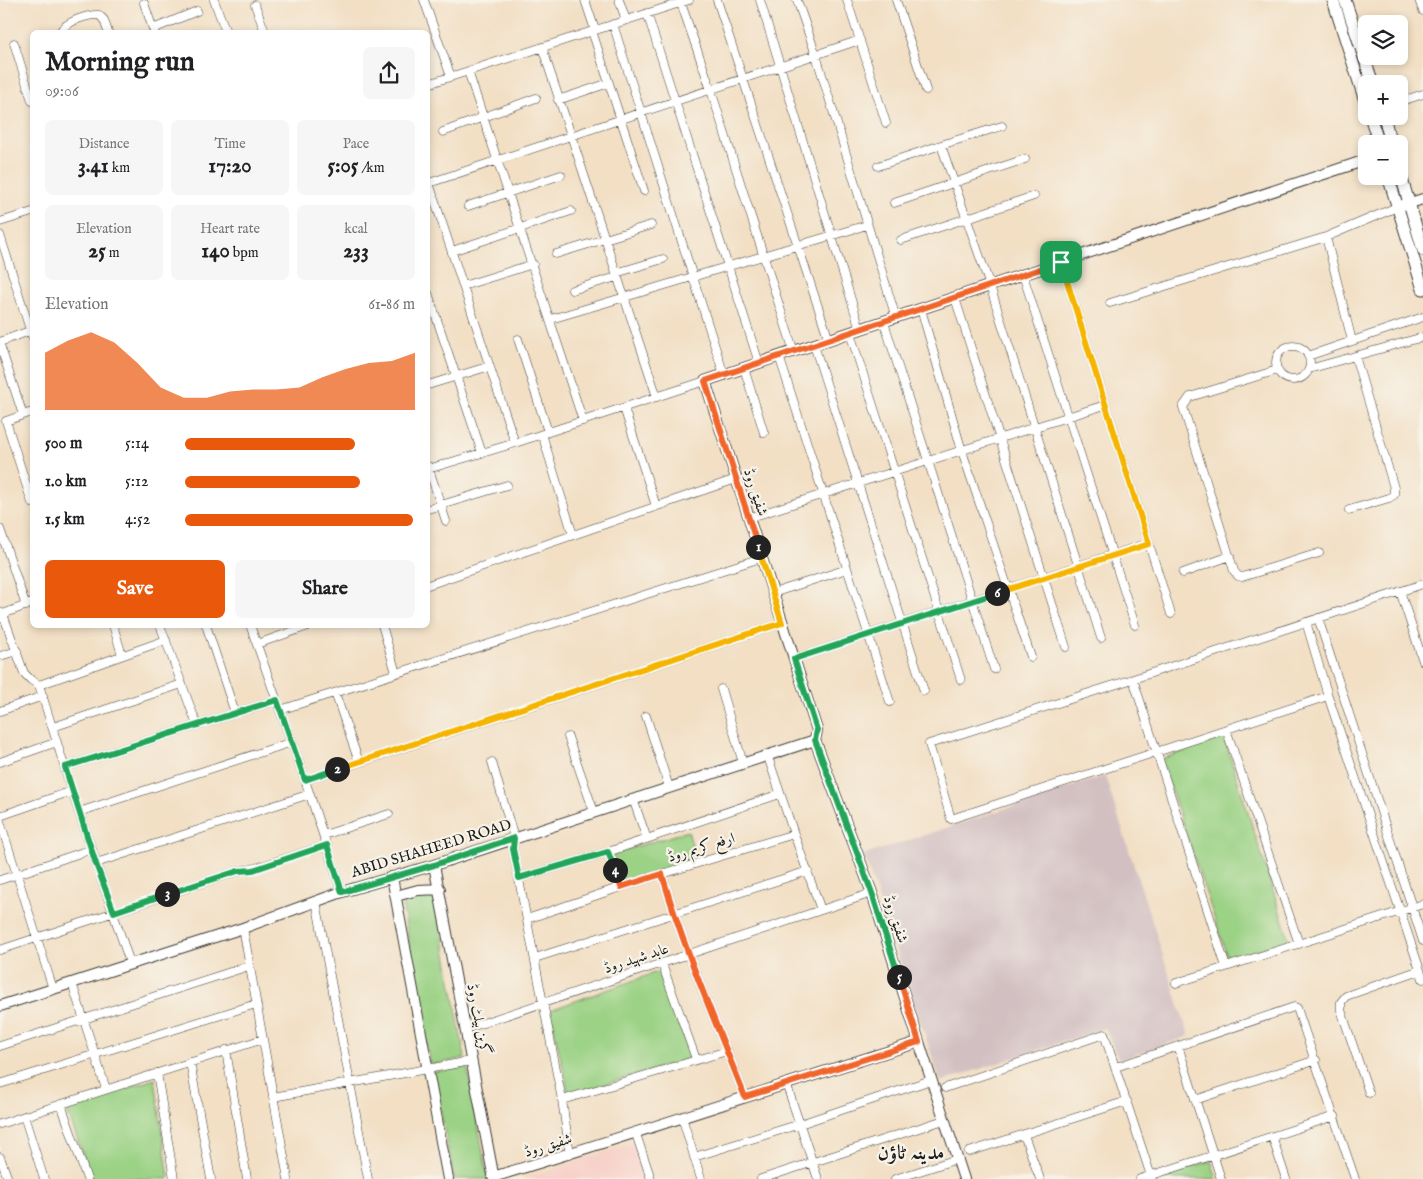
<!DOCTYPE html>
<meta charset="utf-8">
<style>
:root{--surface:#fff;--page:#f6f6f6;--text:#202124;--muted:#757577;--accent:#ea580c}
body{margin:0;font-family:"IM FELL English",Amiri,serif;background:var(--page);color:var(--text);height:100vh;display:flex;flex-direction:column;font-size:19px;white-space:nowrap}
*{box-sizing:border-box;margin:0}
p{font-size:16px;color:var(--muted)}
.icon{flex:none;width:28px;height:28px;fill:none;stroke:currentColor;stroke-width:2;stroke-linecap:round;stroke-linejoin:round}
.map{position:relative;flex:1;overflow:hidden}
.details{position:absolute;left:30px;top:30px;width:400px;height:598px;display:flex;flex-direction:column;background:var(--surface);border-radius:8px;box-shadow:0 2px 8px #0003}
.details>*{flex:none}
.buttons{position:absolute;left:1358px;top:15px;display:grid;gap:10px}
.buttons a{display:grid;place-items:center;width:50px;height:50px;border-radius:8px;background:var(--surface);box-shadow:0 2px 8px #0003;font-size:25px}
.pin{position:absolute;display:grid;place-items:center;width:42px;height:42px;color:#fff;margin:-21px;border-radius:10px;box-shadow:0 2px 8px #0006}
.km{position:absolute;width:25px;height:25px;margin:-12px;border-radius:50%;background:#222;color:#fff;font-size:14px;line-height:25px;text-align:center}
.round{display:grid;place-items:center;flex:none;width:52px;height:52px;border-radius:8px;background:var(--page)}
.overview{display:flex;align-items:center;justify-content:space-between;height:85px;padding:0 15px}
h1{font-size:28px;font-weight:800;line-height:38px}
.stats{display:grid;grid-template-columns:repeat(3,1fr);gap:8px;height:85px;padding:5px 15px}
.stats div{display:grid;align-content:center;border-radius:8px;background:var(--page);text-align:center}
.stats b{font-size:21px;font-weight:800}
.stats small{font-size:14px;font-weight:400}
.stats p{font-size:14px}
.chart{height:140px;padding:10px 15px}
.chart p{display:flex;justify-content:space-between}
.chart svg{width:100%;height:90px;margin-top:5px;fill:var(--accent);opacity:.7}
.cta{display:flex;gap:10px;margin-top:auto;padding:10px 15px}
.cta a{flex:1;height:58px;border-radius:8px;background:var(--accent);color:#fff;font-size:20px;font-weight:800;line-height:58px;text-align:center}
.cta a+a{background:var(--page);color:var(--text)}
ul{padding:0 15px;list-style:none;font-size:16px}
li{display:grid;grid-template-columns:80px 60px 1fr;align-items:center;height:38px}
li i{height:12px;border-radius:6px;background:var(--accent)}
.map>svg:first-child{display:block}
</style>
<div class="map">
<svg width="1423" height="1179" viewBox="0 0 1423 1179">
<rect width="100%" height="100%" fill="#f7f3e8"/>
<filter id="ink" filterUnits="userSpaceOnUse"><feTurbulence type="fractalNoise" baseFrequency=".02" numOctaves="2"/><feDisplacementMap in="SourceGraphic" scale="10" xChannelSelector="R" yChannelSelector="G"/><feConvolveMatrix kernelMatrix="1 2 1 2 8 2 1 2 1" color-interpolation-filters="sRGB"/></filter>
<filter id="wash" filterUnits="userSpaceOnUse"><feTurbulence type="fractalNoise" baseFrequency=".0096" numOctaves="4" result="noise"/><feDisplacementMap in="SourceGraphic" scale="20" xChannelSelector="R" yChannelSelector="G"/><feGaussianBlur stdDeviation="1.12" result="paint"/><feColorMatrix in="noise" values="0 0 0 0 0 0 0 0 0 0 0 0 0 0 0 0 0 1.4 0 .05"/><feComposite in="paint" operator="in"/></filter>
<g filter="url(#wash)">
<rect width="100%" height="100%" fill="#f2dfc4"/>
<path fill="#f7d1c9" d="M634,1142L647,1179H524Z"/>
<path fill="#d2bfc1" d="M1105,776L1189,1036L1119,1060L1105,1028L941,1082L864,855Z"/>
<path fill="#9bd285" stroke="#5c7750" d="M1224,738L1289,940L1228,959L1161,759Z
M688,831L696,859L623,883L612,854Z
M435,894L465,1058L430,1065L402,902Z
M660,971L692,1058L569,1095L550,1010Z
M467,1067L488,1179H454L433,1072Z
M155,1079L169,1179H92L66,1108Z
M1211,1161L1217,1179H1158V1178Z"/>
</g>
<g filter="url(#ink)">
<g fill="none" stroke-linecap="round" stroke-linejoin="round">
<g stroke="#3c3935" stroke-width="9">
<path id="street" d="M214,0L226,32
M424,0L451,77
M585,0L595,30
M619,0L626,20
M717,0L829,340
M760,0L860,329
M797,0L816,55L896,318
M847,0L886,123
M896,0L926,90
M1419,0L1423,11
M144,3L154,32
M681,3L711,90L794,352
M255,5L265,32
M647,13L759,363
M613,24L724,375
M153,29L197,11
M592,31L644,191
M60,32C65,22 88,14 99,15L104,20L108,32
M14,43L32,101
M542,47L657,397
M468,71L583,421
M428,84L689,0
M558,100L609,83
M1399,102L1423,94
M443,132L536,98
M941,145L1002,126
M878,166L941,145L990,286L1101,638
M894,203L1025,159
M468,206L561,175
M0,222L32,212
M0,235L32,336
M1326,237L1352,341
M901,240L1034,196
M452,251L571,211
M556,254L651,225
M1061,262L1171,614
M616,273L663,259
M1023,275L1135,625
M463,286L533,264
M572,290L617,277
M428,293L482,453
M955,298L1066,647
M1110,303L1326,237L1397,207
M921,309L962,451L1031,657
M551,319L867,225
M884,322L994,669
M850,333L961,680
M518,339L548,432
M0,342L32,330
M0,345L23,415
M814,345L924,691
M1276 363a17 17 0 1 1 34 0a17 17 0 1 1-34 0Z
M779,356L890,702
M1308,356L1423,317
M744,368L764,433
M1309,369L1423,337
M1277,370L1190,397L1183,407L1234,571L1238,576L1242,577L1319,553
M428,385L490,366
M624,408L656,506
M32,412L6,421L32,503
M542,434L573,535
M515,443L429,183L860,40
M428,466L446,521
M428,469L515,443L705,381
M428,509L507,485
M1349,510L1389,498L1394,495V488L1355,356
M748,518L1105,405
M0,529L26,606
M1183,573L1230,556
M428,585L736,479
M1400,591L1423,661
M773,593L847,569
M0,612L3,614L24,673L31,680L39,685
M1,618L3,614L32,603
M1318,618L1423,941
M1306,622L1328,696L1423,979
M113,625L122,655
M160,625L197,725
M206,625L235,713
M250,625L305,780L342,892
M382,625L396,673
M257,644L311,625
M0,656L17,651
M794,659L1149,543
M1133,679L1226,967
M721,689L743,763
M335,693L359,762
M1328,696L951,819L929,744L1133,679L1423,584
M280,710L761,558
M0,711L43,696
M646,716L669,787
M53,727L182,684
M1226,729L1299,944
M568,737L594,812
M767,754L794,834
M0,762L57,742
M492,762L514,838L513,849L562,1100L570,1154
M65,767L277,700
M305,780L782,623
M633,799L647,839
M79,812L292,742
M0,816L72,791
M0,821L53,989
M324,835L389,814
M608,852L621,887L662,874
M96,863L310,794
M519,878L608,852L780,794
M0,880L92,849
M316,901L368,1179
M527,919L621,887
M243,928L288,1179
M0,950L238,871L253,869L327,845
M535,958L808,871
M130,963L72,791L39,685L166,640
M662,964L696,1059
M72,983L106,1089
M1176,983L1423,904
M465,1029L872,893
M0,1046L249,966
M1178,1046L1221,1179
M226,1050L247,1179
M190,1062L211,1179
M1116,1067L1294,1007L1297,1008L1355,1179
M157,1073L174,1179
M786,1083L818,1179
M0,1084L256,1004
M945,1088L1104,1034L1152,1179
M1369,1093L1341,1010V1002L1346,996L1420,970
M273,1097L471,1061
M745,1097C716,1023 684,950 662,874L794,834L821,910
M562,1100L727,1051
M1195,1100L1316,1060
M61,1104L87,1179
M24,1116L44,1179
M682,1117L701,1179
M0,1124L263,1039
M636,1134L651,1179
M1024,1135L1040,1179
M1272,1136L1286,1179
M969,1152L1127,1101
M0,1157L8,1179
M694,1157L800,1124L931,1080
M761,1179L944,1120
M895,1179L957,1159
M1140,1179L1335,1116"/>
</g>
<g stroke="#3c3935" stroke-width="12">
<path id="secondary" d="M1403,205L1423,199
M434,865L494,1179
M392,877L448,1179
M396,896L418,890L440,889
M0,1006L243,928L342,892L434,865L815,740
M919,1042L964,1179
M493,1177C636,1134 776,1086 919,1042L872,893L815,740L817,730L705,381L1366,160"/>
</g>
<g stroke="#3c3935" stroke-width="13">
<path id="primary" d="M1333,0L1366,104
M1345,0L1373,84
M1370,116L1379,144
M1384,116L1391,144
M1399,169L1423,250
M1388,176L1423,289"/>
</g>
<use href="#street" stroke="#fff" stroke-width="8"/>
<use href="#secondary" stroke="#fff" stroke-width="10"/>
<use href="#primary" stroke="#fff" stroke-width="11"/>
</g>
</g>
<g fill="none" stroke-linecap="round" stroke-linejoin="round" filter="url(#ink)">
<g stroke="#fff" stroke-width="10">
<path id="split-1" d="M758,547L705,381L1061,262"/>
</g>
<g stroke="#fff" stroke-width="10">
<path id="split-2" d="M337,769L782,623L758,547"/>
</g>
<g stroke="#fff" stroke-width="10">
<path id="split-3" d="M167,894L114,912L96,864L65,767L277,700L305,780L337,769"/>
</g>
<g stroke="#fff" stroke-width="10">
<path id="split-4" d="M167,894L238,871L253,870L327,845L342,892L434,865L514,838L513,849L519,878L608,852L615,870"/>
</g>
<g stroke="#fff" stroke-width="10">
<path id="split-5" d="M615,870L621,887L662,874C684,950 716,1023 745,1097L919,1042L899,977"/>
</g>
<g stroke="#fff" stroke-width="10">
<path id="split-6" d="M899,977L872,893L815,740L817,730L794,659L997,593"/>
</g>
<g stroke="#fff" stroke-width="10">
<path id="split-7" d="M997,593L1149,544L1061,262"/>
</g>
<use href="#split-1" stroke="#f0652b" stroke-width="6"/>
<use href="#split-2" stroke="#f5b400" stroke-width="6"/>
<use href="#split-3" stroke="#22a559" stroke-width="6"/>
<use href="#split-4" stroke="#22a559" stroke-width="6"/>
<use href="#split-5" stroke="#f0652b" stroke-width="6"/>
<use href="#split-6" stroke="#22a559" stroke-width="6"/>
<use href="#split-7" stroke="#f5b400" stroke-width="6"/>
</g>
<g text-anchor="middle" stroke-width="4.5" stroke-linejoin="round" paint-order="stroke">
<g font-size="15" fill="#1c1c1c" stroke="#f7f3e8">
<text transform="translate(756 492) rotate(72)" y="5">شفیق روڈ</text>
<text transform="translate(701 847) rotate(-17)" y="5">ارفع کریم روڈ</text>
<text transform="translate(431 848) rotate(-17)" y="5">ABID SHAHEED ROAD</text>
<text transform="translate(896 919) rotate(72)" y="5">شفیق روڈ</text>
<text transform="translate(636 958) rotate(-18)" y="5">عابد شہید روڈ</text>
<text transform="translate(479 1019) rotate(79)" y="5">گرین بیلٹ روڈ</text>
<text transform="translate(548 1145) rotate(-17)" y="5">شفیق روڈ</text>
</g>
<g font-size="20" font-weight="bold" fill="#1c1c1c" stroke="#f7f3e8">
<text x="911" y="1159">مدینہ ٹاؤن</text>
</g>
</g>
</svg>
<div class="buttons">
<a><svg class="icon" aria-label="layers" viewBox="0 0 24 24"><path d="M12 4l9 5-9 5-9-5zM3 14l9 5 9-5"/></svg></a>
<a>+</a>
<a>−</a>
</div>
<div class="pin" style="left:1061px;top:262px;background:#1e9e55"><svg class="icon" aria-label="arrive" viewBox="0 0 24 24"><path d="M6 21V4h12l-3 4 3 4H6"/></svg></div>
<b class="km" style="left:758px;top:547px">1</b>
<b class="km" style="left:337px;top:769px">2</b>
<b class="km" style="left:167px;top:894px">3</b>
<b class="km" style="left:615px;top:870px">4</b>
<b class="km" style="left:899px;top:977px">5</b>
<b class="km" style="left:997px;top:593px">6</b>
<section class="details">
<div class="overview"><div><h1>Morning run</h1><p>09:06</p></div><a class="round"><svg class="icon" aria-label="share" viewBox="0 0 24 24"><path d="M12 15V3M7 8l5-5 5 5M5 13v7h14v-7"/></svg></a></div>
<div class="stats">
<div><p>Distance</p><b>3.41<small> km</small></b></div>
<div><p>Time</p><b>17:20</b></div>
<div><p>Pace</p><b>5:05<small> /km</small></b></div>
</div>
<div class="stats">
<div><p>Elevation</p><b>25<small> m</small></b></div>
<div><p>Heart rate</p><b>140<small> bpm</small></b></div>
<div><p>kcal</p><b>233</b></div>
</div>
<div class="chart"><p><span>Elevation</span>61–86 m</p>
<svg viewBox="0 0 160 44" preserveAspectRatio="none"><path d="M0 44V16L10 10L20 6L30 11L40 21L50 33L60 38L70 38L80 35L90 34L100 34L110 33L120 28L130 24L140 21L150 20L160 16V44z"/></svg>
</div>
<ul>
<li><b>500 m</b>5:14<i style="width:74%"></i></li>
<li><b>1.0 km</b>5:12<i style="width:76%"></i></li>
<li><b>1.5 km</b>4:52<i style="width:99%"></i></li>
</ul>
<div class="cta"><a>Save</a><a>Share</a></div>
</section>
</div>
